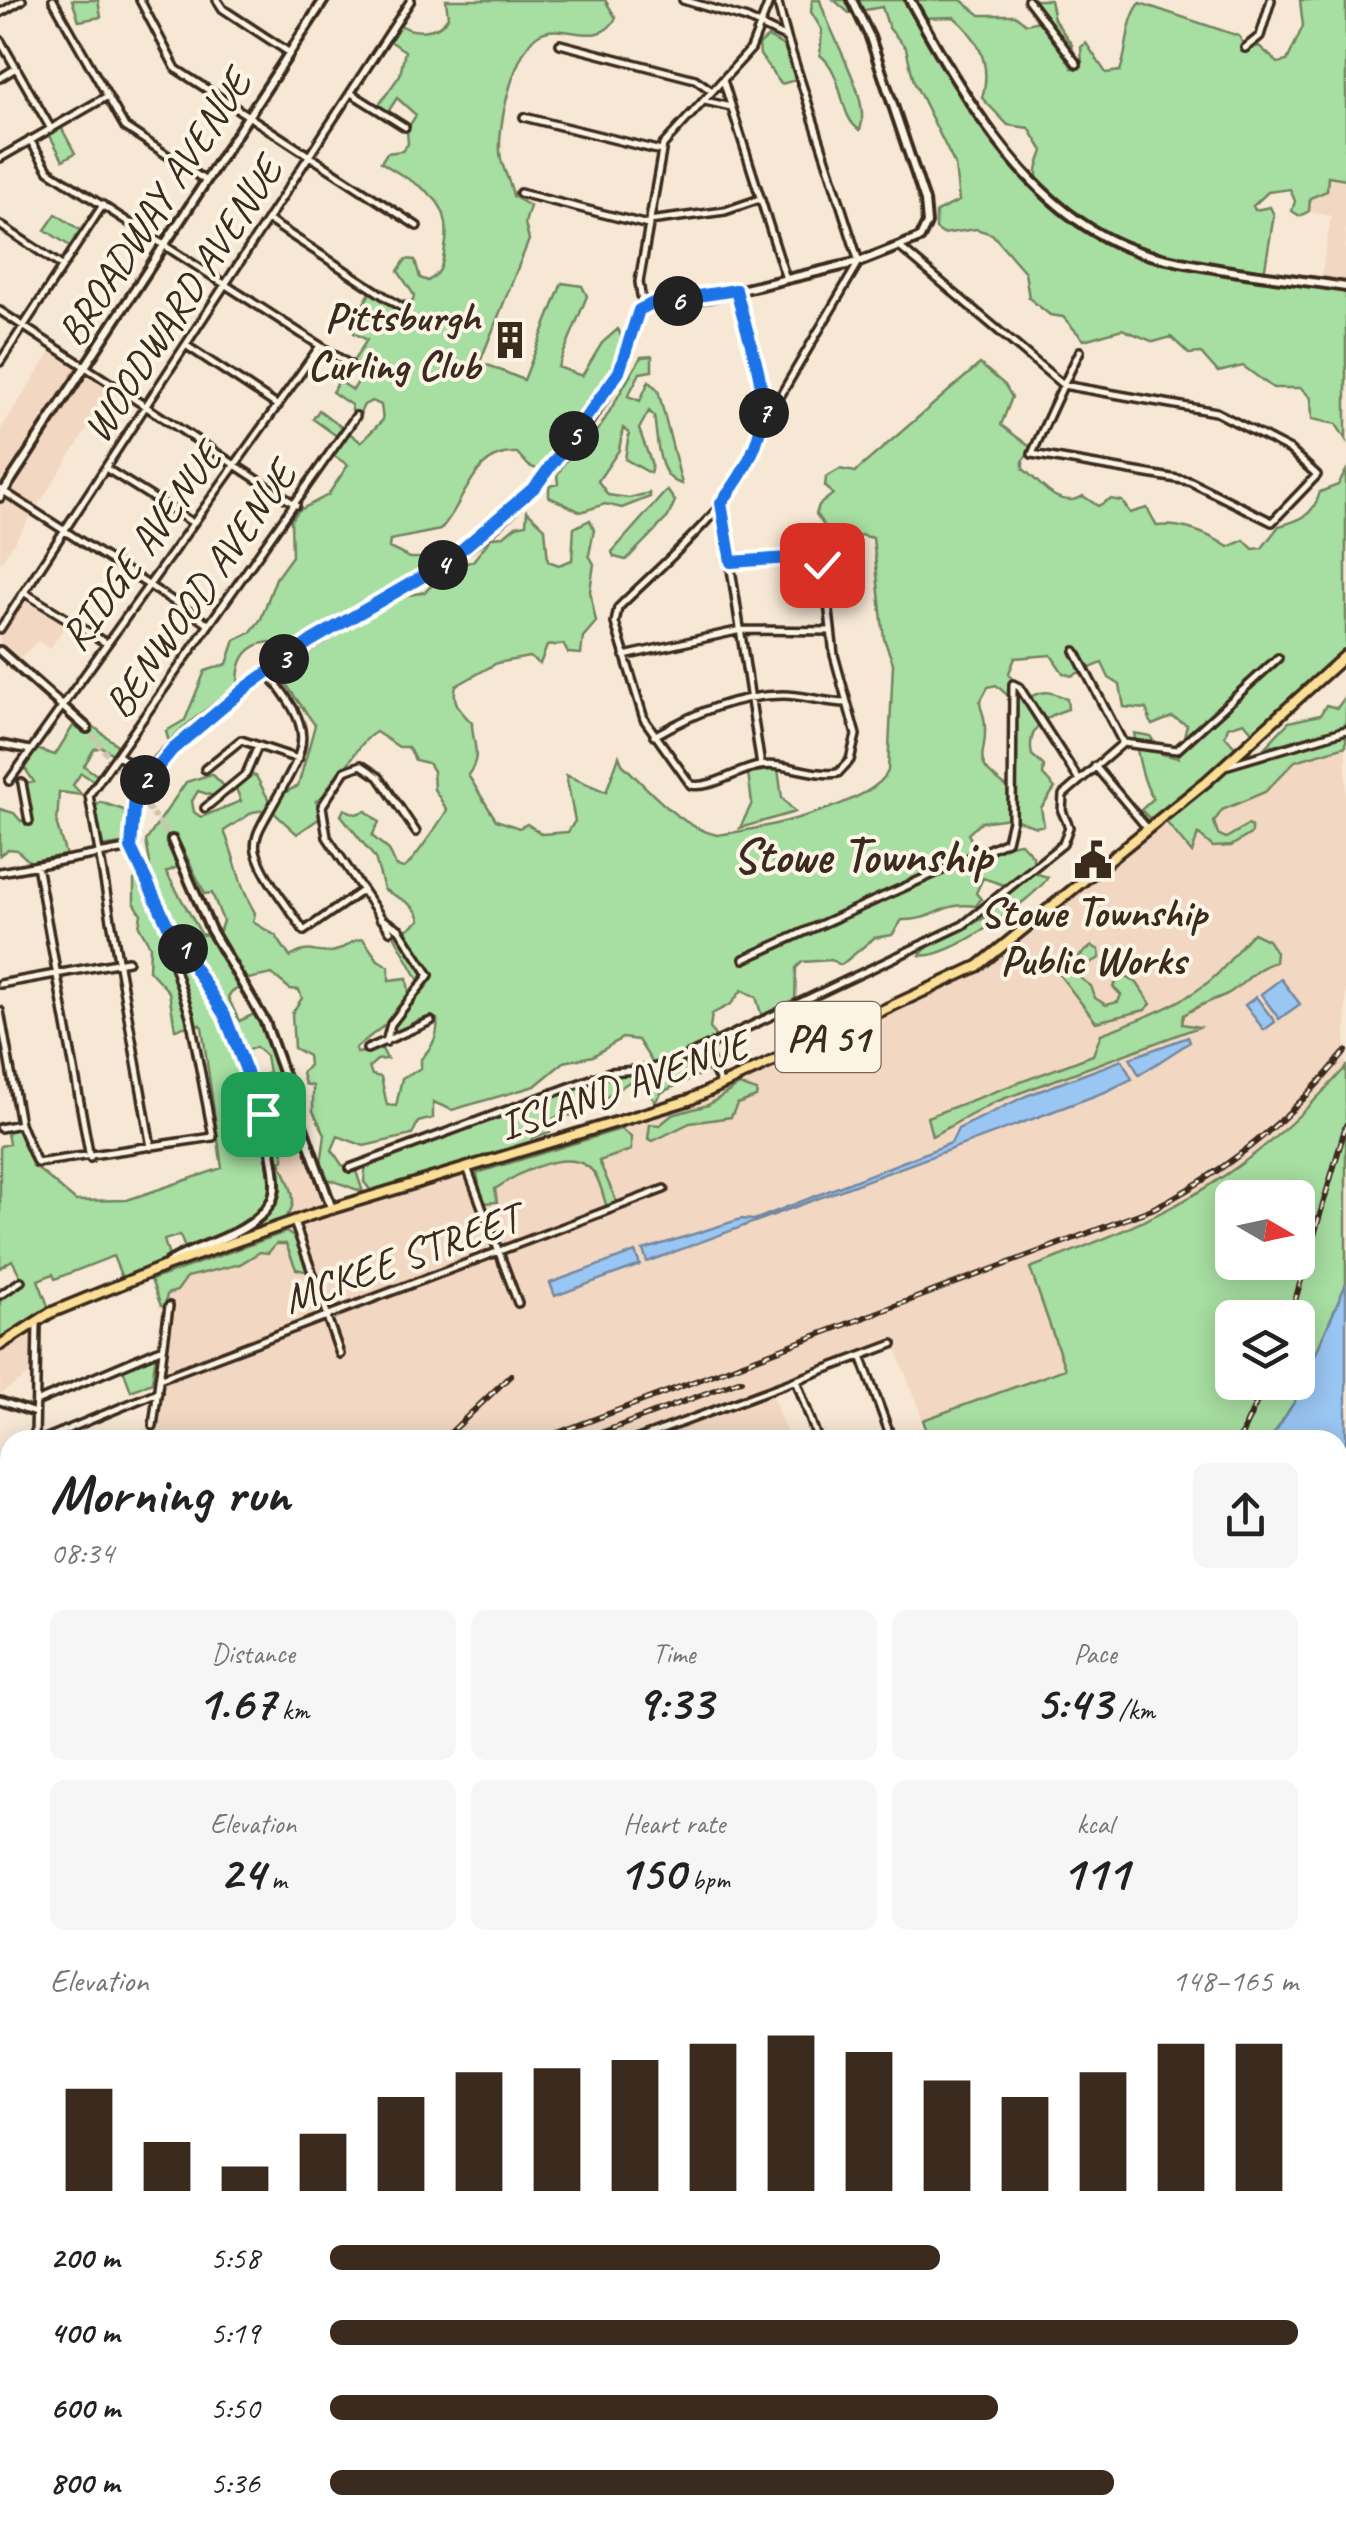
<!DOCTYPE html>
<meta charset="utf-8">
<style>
:root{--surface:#fff;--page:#f6f6f6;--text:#222;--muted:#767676;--accent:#3b2a1e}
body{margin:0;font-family:Caveat,sans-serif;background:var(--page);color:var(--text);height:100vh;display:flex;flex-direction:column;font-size:38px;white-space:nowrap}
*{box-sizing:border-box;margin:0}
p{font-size:32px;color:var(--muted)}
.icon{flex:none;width:55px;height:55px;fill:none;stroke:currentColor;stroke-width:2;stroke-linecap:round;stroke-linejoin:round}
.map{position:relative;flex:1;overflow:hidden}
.side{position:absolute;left:0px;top:1430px;width:1348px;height:1112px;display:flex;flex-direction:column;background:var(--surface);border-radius:30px 30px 0 0;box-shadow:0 5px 25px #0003}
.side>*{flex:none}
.needle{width:65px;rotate:99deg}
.tools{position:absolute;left:1215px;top:1180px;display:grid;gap:20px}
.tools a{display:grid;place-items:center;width:100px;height:100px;border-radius:15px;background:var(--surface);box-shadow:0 5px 25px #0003;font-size:50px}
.pin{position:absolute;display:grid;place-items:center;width:85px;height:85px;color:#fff;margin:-42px;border-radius:20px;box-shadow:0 5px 15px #0006}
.km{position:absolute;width:50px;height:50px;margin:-25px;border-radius:50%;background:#222;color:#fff;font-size:28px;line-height:50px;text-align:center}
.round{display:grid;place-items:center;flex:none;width:105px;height:105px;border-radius:15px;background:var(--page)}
.summary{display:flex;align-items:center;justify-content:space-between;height:170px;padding:0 50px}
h1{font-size:55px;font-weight:700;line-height:75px}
.metrics{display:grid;grid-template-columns:repeat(3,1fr);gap:15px;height:170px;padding:10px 50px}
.metrics div{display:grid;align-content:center;border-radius:15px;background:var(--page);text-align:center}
.metrics b{font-size:50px;font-weight:700}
.metrics small{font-size:28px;font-weight:400}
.metrics p{font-size:28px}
.chart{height:280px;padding:20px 50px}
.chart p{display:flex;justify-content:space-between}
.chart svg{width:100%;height:180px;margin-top:10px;stroke:var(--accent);stroke-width:6}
ul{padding:0 50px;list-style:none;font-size:32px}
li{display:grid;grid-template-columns:160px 120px 1fr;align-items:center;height:75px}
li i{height:25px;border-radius:12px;background:var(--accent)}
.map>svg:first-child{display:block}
</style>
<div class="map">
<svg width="1346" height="2541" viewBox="0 0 1346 2541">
<rect width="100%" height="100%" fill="#f7e8d5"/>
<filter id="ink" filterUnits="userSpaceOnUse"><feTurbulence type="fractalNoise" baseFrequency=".01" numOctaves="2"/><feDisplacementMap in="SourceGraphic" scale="20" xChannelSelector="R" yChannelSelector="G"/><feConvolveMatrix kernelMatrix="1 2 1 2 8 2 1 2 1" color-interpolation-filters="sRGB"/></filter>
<g filter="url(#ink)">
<path fill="#f2d8c2" d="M1315,145L1346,160V287L1320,283L1331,216L1305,211Z
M52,350L112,391L0,564V430Z
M25,593L69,620L50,649L38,641L14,663L0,651V618L6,621Z
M1346,730V1067L1288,1128L1250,1159L1198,1196L1132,1229L1066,1369L923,1420L894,1344L770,1389L789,1440H119L153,1425L169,1307L163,1267L250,1222L263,1114L287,1085L333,1209L652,1112L978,966L1207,781Z
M38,1319L37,1370L0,1394V1344Z
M10,1477V1642L0,1618V1481Z
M0,1680L10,1704V1805L0,1809Z
M1346,2053V2155L1338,2161V2060Z
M10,2208V2449L0,2451V2213Z"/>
<path fill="#a7dea1" stroke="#718460" stroke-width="2.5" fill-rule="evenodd" d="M72,0H98L101,17L79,21Z
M446,0H605L616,18C598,51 563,20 538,35C514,50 495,133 501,159C504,172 511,183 513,196L530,206L525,223L529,240L480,362L524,380L562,283L582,286L587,296L558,367L582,376L602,343L618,329C637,360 569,450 544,472L529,466L517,453C472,450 466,503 440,530L390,540L389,548L410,558H428L432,569L285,654L270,642C241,645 236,668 239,693L182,742L168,739L166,731L185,720L205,671L227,664L235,640L250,633L261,619L276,578L292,556L291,520L298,511L328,495L348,465L331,454L338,437L313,419L319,410L361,442L383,420L381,405L372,401L364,405L355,423L351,405L332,392L339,381L353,390L361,377L350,366L367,340L354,333V320L370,293C386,293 399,304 413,301L414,295L398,271L406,259L415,260L420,278L428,281C443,272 442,264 445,248C455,196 419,188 381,162L387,153L402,151L408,144L407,130L416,115L397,98L386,115L376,109L400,75L405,51L387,39L397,23C412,34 438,34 448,17Z
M812,0H820C830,37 872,98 860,130C838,118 845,74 820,55L822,30L811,12Z
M834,0H909C965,102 1029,213 1145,255C1173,265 1208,265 1237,269C1168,257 1110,246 1056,198C1048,192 1037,185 1037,174C1036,167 1041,158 1043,151L1029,128L1008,125L982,98C992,65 980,39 954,17L921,18L914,0H961L980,15H1015L1026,24L1044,20L1072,68L1082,66L1081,47L1086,43L1106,73L1120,71C1129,47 1125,23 1140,3L1239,36L1246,50L1259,46L1278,63L1287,61L1303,26L1300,0H1346V179L1328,176L1327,191L1310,198L1309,211L1300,216L1292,211L1295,201L1290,189L1268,192L1253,206L1255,210L1270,207L1274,215L1264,274L1346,287V440L1336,424L1312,419L1311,398L1301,388H1273L1243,366L1218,372L1201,353L1189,354L1171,337L1154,342L1122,329L1084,340L1063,317L1050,315L1029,298L1025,272L992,234L976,229L943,234L936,229V212L959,201L955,165L914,82L906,48L889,28L882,7L849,13Z
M1031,0H1050L1054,19L1072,45L1069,52Z
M768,37L784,46L796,80L781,84L760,55L759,45Z
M61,127L75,153L63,160L49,134Z
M56,214L80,230L70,246L45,230Z
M652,356V371L640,373L628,396L640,401L649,381L658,390L682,484C656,478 658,439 654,416L649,411L639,429L652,465L650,473L625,459L629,433L623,428L619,450L598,481L608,495L629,498L649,493L650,497L622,508L605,504L581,512L549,497V486L558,484L557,475L576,444L589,439L601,426L641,357Z
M980,364L1005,385L1012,397L1001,425L1033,449L1023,460V469C1040,481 1057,511 1083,496L1098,506L1110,499L1122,501L1130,513L1147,508L1157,526C1182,523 1209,534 1228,547L1244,540L1253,549L1262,548L1279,526C1301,520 1313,516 1320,492L1338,485L1346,471V652L1255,735L1244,722L1228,727L1225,736L1238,751L1157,817L1149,818L1141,810L1153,799C1141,778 1138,754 1134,733L1150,736L1162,754L1178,758L1187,725L1172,717L1152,725L1146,709L1124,707L1120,685L1109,678L1102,663L1071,676L1063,673L1051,655L1015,658L1009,673L1019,695L1027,699C1042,689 1051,691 1067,699L1068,709C1045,716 1026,729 1032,755L1044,766L1043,775L1055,788L1041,808L1044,825L1036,827L1014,819L1013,700L996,685L988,687L980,702C980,708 983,712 984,718C991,757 965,757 1007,787L1010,818L981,822L968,834C981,861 1001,844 1021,843L1033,856L1034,873L1048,877C1036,898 945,962 920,955C941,927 997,930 1007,886L983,878L976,893L981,899L976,906C940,901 936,921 902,920L892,935L874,938L841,965L831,960L802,962L796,968L795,1005L763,1020L756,997L742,990L731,1004L712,1014L710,1028L718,1041L654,1065L638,1040L622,1038L593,1056L564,1062L535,1086L452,1110L433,1102V1118L418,1122L412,1135L364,1146L338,1136L332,1150L342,1165L356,1171L363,1192L328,1179L321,1165L325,1134L313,1111V1086L305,1084L302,1073L309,1065L308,1056L294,1048L292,1013L302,998L299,990L290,989L272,974L243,980L219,933L223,921L212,893L205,894L176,835L166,843L182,865L166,872L202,935L212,933L245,987L232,991L228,997L239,1021L259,1012L289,1096L284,1103L286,1114L276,1119L284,1159L280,1161C284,1174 293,1186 293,1200C293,1226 249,1239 228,1239C250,1227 277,1216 281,1188L275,1173C270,1222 227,1234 186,1251L180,1235L164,1240L170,1260L123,1280L113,1256L55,1279L53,1274L38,1280L50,1311L0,1343V1298L23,1281L12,1260L0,1268V1146L9,1144L6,1128L18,1130L33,1165L76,1201L127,1200L222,1168L202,1027L199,1024L175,1029L169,992L149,970L150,946L139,926L141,914L134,902V880L140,874L147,879L150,863L146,841L186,782L212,774L227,789L217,797L198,791L192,801L194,812L201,817L241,801L235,786L248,774L256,776L272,806L279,795L298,786L315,725L283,680V671L342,626L399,597L425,592L448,569L473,561L492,537L504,536L516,526L526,524L527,511L545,528L548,561L559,565L572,560L574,528L590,520L594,530L589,555L594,564L590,591L596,622L583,637L581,654L568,653L563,644L547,646L540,664L529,657L497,663L456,686C451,702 461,712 472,723C472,744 483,755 468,775L496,820L519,828L527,824L542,834L568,832L575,821L566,775L606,792L619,756L622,764C650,790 679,827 717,835C754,831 874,805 888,771L893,663L884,639L873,538L860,535L839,548L816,514L819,505L833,494L825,486L826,477L840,469L855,472ZM376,732L399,747H408L415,760L428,763L433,771L434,789L447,810C442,819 410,866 404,868L396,866L389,850L372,836L379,822L366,811L356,814L344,809L341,815L375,858L384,889C396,898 417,903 420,920L408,929L389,926L423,988L390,1028L401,1034C410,1022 423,1015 437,1019C439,1036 432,1047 421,1059V1068L402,1078L396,1106L387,1105L381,1077L372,1075L369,1067L377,1060L387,1059L382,1049L357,1053L355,1049C377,1029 390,1025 410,1000L407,978L389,980V967L378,960L363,939C350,939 344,951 331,952C311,955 313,944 290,957L276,936L253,922L255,913C239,887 236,859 224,831L253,812L270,809L297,834L320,818L321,806L316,801C341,785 355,743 376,732ZM157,903L207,983L174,938L178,964H169ZM256,1047L266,1056L269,1073L251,1080L241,1053Z
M667,490L675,501L668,517L626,560L614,557L612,552Z
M1346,696V729L1265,747L1289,722L1320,715L1326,705L1337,708Z
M73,726L83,732L93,726L122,749L116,756L102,747L94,749L84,766L101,778L97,783L81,773L73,785L82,795L59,792L57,825L67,859L33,865L17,850L8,849L0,855V809L14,813L21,821L28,819L23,784L34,782L22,764L33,748L55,755Z
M1346,731V746L1295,761L1265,792L1222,810L1214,822L1218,834L1226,838L1248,825L1252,827V833L1231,846L1213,847L1198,834L1192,853L1163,818L1227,767Z
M778,769L782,798L795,812L740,828L752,803L748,773Z
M100,802L124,810L127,843L101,847L94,808Z
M1253,933L1268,940L1276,952L1275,962C1254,968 1246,984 1227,994C1212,1001 1198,1005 1184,1015L1182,1024L1199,1027L995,1102L932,1136L927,1117L1093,1055L1101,1034C1138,1020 1196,1000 1223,968C1234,956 1241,944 1253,933Z
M1092,946L1099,950L1100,958L1082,967L1080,978L1091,986L1095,998L1106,1005L1118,1002L1121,995L1113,987L1122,975L1137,983L1151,1004L1145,1010L1096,1022L1058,973Z
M699,1060L709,1062L712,1069L662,1092L655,1102L646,1087L629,1082L579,1116L561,1115L549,1121L550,1132L532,1138L531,1148L375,1196L364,1182L366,1162L611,1072L673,1069Z
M1346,1067V1284L1295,1401L1270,1440H930L923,1420L1065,1369L1030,1268C1167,1216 1246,1179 1346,1067ZM1232,1198H1298V1262H1232ZM1232,1318H1298V1382H1232Z
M739,1085L757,1091L756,1097L737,1104L731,1117L690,1123L653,1141L648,1139L650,1124L660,1125L672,1115L708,1105Z
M621,1129L631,1137V1150L599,1161L619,1207L608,1211C604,1200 601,1182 594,1173C572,1144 518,1173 495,1189L497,1202L482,1203L477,1173Z
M286,1232L297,1239L309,1272L296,1269L286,1244H276L268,1253L260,1252L240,1264L187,1277L177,1291L167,1294L165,1307L161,1306L151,1280Z
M156,1354L152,1382L131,1391L123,1369Z
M0,2195L10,2197V2240L6,2242L0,2234Z
M772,2532L830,2533L836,2541H762Z
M917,2532H1147V2533L1146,2541L900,2538Z"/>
<path fill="#9ac6f4" stroke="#74889e" stroke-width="2.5" d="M1281,979L1300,1004L1279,1019L1261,994Z
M1256,997L1275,1022L1264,1030L1245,1005Z
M1188,1037L1190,1042L1139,1075L1130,1058Z
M1122,1060L1132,1079L1105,1092L647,1262L643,1250L741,1219L754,1220L951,1143L958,1129L1026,1096Z
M635,1252L640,1265L555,1296L550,1283Z
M1346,1284V1963L1338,1969V1440H1270L1295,1401Z
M0,1515L10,1529V1567L0,1573Z
M10,2449V2532L667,2533L652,2541H0V2451Z"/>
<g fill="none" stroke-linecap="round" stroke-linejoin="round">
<path stroke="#d1c2b0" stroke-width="6" stroke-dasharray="6 3" stroke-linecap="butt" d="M87,728L172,840"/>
<g stroke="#3b2a1e" stroke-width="12">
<path id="minor" d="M53,0L125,127L206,181
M140,0L176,69L417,226
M217,0L223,9L290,53
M683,0L747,19L787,38L859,262L765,422
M777,0L787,38
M1028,0L1077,64
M0,13L22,0
M0,40L51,129
M560,44L695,79L712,91
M1245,48L1260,36L1271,0
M0,78L16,68
M723,80L786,279
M351,93L405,127
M705,101L731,107
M524,117L661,151
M30,140L49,171L350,365
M0,158L106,97
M520,193L648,225
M268,220L404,309
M649,221L725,211L760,199
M0,225L62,266
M902,249L1063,385L1216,412L1290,450L1317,475L1272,522L1189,481L1032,454C1047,420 1063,385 1080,351
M643,308L639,282L663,145L751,49L770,0
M0,311L296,505
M187,346L278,406
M0,362L103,205
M107,469L193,523
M0,489L207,623
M721,503L761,766
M731,562C758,560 803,550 824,568L834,655L856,735L850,760L838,773C813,777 786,762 759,766C737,770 711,789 691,785L644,719L615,623L618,608C661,564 762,484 763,420C765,377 747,332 736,291
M25,593L106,643
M0,629L411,0
M1075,651L1123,743
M624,656L741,630L831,631
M267,672C321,738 305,746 267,815C261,826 253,838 256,851C263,878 290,908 304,931L360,892
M654,736C695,713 735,695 783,695C805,695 825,703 847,703
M1123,743L1177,750L1278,658
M0,744L30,750
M118,755L147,777
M1228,765L1346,730
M1095,766L1147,828
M205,769L241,740L298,759
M9,781L320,346
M22,783L29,821
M205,808L246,774L258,746
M37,865L90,1158
M0,872L131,848
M380,918L399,929L429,975L391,1024L386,1042
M390,931L327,837L322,806L345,771L361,765L379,777L416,832
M744,959L1007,841L1012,820L1013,684L1019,687L1079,780
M0,984L128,961
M0,1011L20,1124L37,1163L213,1137L190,1016L166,941L168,926
M367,1049L431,1021
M704,1049L721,1084
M0,1128L20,1124
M151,1147L89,795L356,416
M350,1168L610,1072L650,1069L685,1057L963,925L1063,844L1069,827L1062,811L1063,795L1123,743
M468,1170L518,1303
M294,1222L328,1316
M0,1295L21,1281
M327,1317L340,1354
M861,1356L892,1440
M159,1379L664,1189
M796,1380L818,1440
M0,1401L35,1413
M36,1402L163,1348
M153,1426L169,1306
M35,1440L37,1323
M42,1440L158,1392
M635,1440L893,1344
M0,1481L10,1477
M0,1668L2,1667
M0,1714L10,1710
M0,1877L10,1872
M0,1930L10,1953
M0,2028L10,2024
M0,2100L10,2096
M0,2110L10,2133
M0,2172L10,2167
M1338,2183L1346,2194
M1338,2282L1346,2275
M1338,2289L1346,2283
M1338,2396L1346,2389
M1338,2437L1346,2448
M1338,2487L1346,2483
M862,2532L867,2541
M1185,2532L1187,2541
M1284,2532L1291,2541
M1233,2541L1250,2532"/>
</g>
<g stroke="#3b2a1e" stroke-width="14">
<path id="tertiary" d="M910,0C963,96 1035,225 1150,255C1213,271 1281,277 1346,287
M0,497L324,0
M0,651L87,728
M172,840L211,930L265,1022L332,1209
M168,1263C199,1243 251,1237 271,1202C279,1187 273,1167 271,1151C263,1105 245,1057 225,1015C192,949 121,886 132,806C143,731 380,605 444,564C512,521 582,442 620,370C630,351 627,323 643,308L711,297L859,262L920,238L927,223L925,201L870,37L852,0
M0,1809L10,1805"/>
</g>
<g stroke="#3b2a1e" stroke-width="15">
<path id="primary" d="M0,1345L50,1313L163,1267L314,1214L689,1100L978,966L1207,781L1346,655
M0,1640L10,1663
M7,1672L10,1690
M96,2532L98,2541"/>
</g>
<g stroke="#3b2a1e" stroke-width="16">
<path id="trunk" d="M1338,2112L1346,2105
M841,2541L850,2532"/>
</g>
<use href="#minor" stroke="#fcf5e5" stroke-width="5"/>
<use href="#tertiary" stroke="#fcf5e5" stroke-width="6"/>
<use href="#primary" stroke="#fbdf96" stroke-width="8"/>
<use href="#trunk" stroke="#fbdf96" stroke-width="9"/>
<g stroke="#3b2a1e" stroke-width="6">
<path id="rail" d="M1290,1318L1346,1125
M443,1440L511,1375
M539,1440L1152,1209C1229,1170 1292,1118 1346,1051
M582,1440L741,1380
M1239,1440L1266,1382
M0,1622L10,1618
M1338,1996L1346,1989
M0,2436L10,2434
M726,2541L737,2532
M749,2541L760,2532"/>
</g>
<use href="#rail" stroke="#fcf5e5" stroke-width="2.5" stroke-dasharray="8" stroke-linecap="butt"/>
<g stroke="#3b2a1e" stroke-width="15" stroke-linecap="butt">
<path id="primary-bridge" d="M7,1672L8,1658"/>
</g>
<use href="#primary-bridge" stroke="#fbdf96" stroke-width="8"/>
</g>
</g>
<g fill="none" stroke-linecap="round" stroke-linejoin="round" filter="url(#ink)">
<g stroke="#fff" stroke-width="20">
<path id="route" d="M263,1114L225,1016L168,926L131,848L135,795L172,750L247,687L311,641L446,563L536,486L619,372L639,310L653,303L736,290C760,385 787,418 721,503L731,562L789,558L822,565"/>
</g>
<use href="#route" stroke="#1a73e8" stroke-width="12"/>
</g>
<defs>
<g id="building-bare" transform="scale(3)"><path d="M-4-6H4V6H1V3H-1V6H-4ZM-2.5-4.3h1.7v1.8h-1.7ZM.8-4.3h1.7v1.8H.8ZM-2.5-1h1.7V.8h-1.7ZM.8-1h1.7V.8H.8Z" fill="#3b2a1e" stroke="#fcf5e5" stroke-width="2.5" paint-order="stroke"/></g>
<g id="civic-bare" transform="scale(3)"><path d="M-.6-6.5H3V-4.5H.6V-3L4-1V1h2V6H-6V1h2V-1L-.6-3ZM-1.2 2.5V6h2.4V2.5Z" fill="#3b2a1e" stroke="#fcf5e5" stroke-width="2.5" paint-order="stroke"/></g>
</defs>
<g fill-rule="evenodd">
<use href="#building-bare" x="510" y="340"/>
<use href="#civic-bare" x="1093" y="860"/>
</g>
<g text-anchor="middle" stroke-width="8" stroke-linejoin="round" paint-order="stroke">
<rect fill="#fcf5e5" stroke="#75675a" stroke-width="2.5" x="775.5" y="1002" width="105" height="70" rx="8"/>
<g font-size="40" font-weight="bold" fill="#3b2a1e">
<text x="828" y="1051">PA 51</text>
</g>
<g font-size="42" fill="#3b2a1e" stroke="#fcf5e5">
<text transform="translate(153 207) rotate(-57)" y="15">BROADWAY AVENUE</text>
<text transform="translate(181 299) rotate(-57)" y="15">WOODWARD AVENUE</text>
<text transform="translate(140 546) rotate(-54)" y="15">RIDGE AVENUE</text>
<text transform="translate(199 589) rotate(-55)" y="15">BENWOOD AVENUE</text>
<text transform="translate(623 1084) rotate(-19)" y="15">ISLAND AVENUE</text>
<text transform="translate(401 1257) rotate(-20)" y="15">MCKEE STREET</text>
</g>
<g font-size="42" font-weight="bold" fill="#3b2a1e" stroke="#fcf5e5" text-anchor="end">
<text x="480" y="331">Pittsburgh<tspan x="480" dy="48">Curling Club</tspan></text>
<text x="1093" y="926" text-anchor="middle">Stowe Township<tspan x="1093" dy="48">Public Works</tspan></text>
</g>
<g font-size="48" font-weight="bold" fill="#3b2a1e" stroke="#fcf5e5">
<text x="862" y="872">Stowe Township</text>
</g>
</g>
</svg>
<div class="tools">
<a><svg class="needle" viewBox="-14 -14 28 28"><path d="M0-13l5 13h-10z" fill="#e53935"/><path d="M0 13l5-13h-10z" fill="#767676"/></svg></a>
<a><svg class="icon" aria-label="layers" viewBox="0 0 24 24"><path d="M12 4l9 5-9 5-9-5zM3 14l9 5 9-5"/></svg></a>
</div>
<div class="pin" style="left:263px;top:1114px;background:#1e9e55"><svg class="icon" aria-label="arrive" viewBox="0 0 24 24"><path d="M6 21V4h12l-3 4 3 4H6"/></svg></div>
<div class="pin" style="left:822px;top:565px;background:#d93025"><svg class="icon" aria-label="check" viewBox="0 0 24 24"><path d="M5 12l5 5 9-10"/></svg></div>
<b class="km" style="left:183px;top:949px">1</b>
<b class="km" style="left:145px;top:780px">2</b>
<b class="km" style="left:284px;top:659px">3</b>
<b class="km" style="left:443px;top:565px">4</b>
<b class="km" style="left:574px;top:436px">5</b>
<b class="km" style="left:678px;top:301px">6</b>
<b class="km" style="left:764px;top:413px">7</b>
<section class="side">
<div class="summary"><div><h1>Morning run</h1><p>08:34</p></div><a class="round"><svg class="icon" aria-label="share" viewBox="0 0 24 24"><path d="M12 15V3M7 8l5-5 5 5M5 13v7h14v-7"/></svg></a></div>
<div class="metrics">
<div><p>Distance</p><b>1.67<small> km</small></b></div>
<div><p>Time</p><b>9:33</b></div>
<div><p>Pace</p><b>5:43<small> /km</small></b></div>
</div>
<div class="metrics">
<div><p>Elevation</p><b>24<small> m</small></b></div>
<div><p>Heart rate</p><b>150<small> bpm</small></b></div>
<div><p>kcal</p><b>111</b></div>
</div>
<div class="chart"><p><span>Elevation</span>148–165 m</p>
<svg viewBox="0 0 160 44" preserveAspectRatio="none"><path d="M5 44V19M15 44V32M25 44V38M35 44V30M45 44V21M55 44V15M65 44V14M75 44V12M85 44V8M95 44V6M105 44V10M115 44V17M125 44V21M135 44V15M145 44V8M155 44V8"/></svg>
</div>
<ul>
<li><b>200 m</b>5:58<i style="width:63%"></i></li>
<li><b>400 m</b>5:19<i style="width:100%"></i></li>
<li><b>600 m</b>5:50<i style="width:69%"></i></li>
<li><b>800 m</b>5:36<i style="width:81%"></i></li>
</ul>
</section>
</div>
